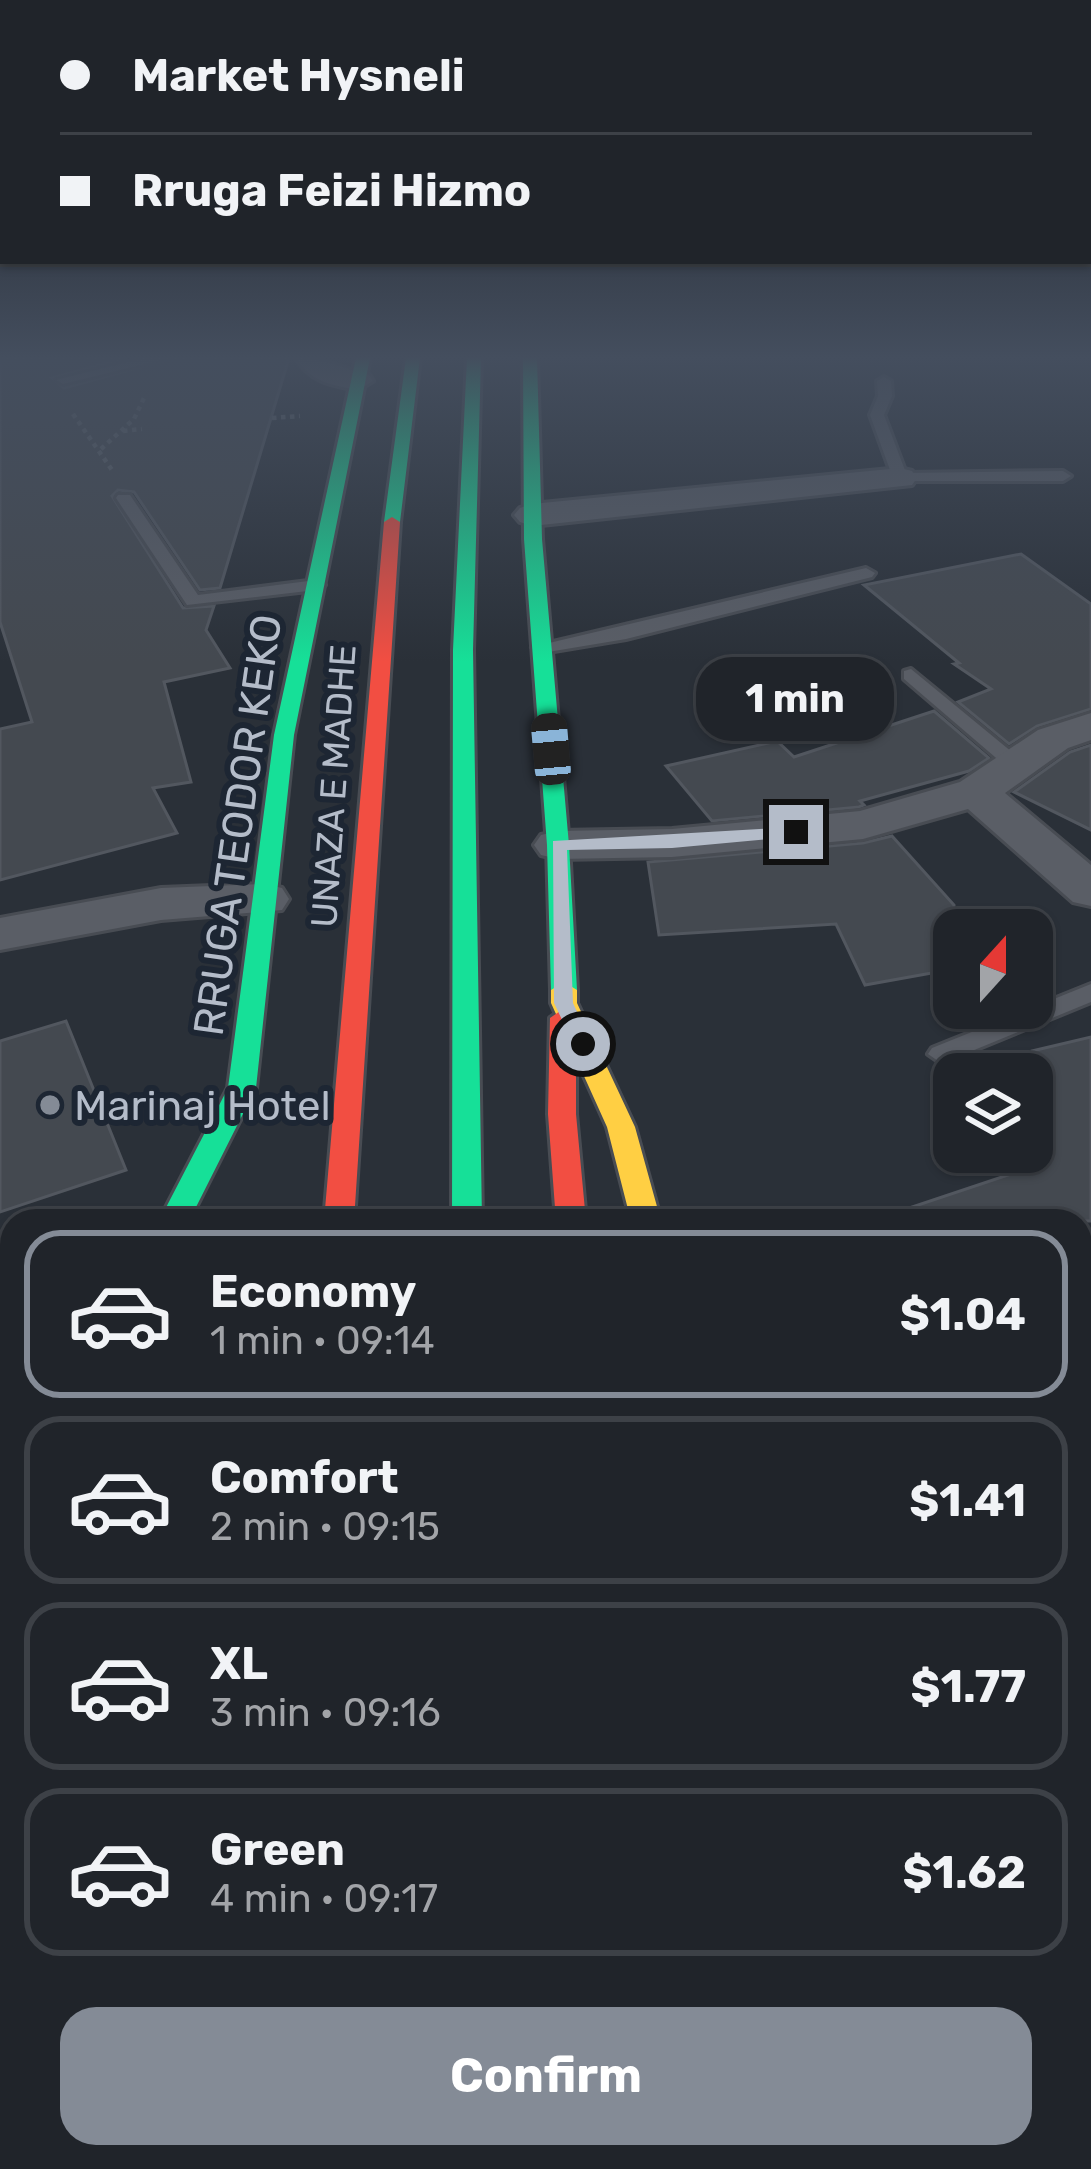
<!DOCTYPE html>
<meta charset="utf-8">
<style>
:root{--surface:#20242a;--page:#282c32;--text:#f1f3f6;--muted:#a2a4a8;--line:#3d4147;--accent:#848b96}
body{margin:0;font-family:Rubik,sans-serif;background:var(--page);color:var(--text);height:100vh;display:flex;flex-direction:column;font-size:45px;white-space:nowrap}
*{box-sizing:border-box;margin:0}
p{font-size:39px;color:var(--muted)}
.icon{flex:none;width:66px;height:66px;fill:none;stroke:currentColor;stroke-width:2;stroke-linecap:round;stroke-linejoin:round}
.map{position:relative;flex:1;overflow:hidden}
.sheet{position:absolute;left:0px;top:1209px;width:1092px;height:960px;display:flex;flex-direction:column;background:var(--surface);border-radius:36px 36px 0 0;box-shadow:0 3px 9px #0004,0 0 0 3px var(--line)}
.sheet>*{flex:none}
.guide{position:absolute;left:0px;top:0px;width:1092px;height:264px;box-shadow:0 3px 9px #0004,0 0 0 3px var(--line);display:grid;align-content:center;height:264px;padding:0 60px;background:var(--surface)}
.needle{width:78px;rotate:21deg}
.controls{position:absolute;left:933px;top:909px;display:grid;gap:24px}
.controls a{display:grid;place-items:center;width:120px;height:120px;border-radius:24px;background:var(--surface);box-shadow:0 3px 9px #0004,0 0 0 3px var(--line);font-size:60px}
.end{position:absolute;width:54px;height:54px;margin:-27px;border:15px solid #b4bcc9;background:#111;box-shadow:0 0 0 6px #111}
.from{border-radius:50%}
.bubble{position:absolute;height:84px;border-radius:36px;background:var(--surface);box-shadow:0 3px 9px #0004,0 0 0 3px var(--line);font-size:39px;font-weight:700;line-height:84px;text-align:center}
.car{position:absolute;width:36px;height:72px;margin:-36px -18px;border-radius:15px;box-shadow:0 0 9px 3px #0007;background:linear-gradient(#222 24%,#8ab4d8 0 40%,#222 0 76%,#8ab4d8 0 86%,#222 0)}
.guide b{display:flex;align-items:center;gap:42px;height:114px;font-size:45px}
.guide b+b{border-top:3px solid var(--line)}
.guide i{width:30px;height:30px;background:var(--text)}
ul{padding:21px 0 0;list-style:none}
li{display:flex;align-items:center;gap:36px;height:168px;margin:0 24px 18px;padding:0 36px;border:6px solid var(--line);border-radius:36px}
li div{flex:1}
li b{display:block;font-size:45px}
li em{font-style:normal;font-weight:700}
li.on{border-color:var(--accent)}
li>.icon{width:108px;height:108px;stroke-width:1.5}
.button{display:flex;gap:24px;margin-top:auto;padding:24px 60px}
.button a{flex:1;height:138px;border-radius:36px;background:var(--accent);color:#fff;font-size:48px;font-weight:700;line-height:138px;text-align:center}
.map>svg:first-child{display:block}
.building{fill:#444950;stroke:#52575f;stroke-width:3}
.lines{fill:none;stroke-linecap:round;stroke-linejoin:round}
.lane-casing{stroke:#484c53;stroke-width:6}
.street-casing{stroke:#484c53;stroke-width:6}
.fast-casing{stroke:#484c53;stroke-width:6}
.slow-casing{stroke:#484c53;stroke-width:6}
.jam-casing{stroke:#484c53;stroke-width:6}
.path-far1{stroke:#5d636a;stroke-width:4.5;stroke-dasharray:4.5 4.5;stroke-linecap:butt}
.path{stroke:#5d636a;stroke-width:12;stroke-dasharray:14 14;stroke-linecap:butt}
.lane{fill:#5a5e66;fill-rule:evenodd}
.street{fill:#5a5e66;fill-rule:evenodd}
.fast{fill:#16e098;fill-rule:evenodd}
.slow{fill:#ffcf43;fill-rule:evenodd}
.jam{fill:#f24e42;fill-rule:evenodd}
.route{fill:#b4bcc9}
.poi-dot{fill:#848b96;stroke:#1d2633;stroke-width:4.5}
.labels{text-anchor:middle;stroke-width:12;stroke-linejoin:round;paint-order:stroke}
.far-street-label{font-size:36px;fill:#b4bcc9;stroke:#1d2633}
.street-label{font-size:42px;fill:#b4bcc9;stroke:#1d2633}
.poi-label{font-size:42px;fill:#b4bcc9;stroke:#1d2633;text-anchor:start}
</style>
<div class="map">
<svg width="1091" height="2169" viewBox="0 0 1091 2169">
<rect width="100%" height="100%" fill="#2a3038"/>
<!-- building -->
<path class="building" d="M0 358H126L52 378 64 388 173 358H289L220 588 200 590 134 492 118 490 112 496 183 608 214 606 206 630 230 668 164 682 191 782 153 788 177 833 0 880V729L32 722 0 622Z
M1021 554 1091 604V709L1037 726 1009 744 958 702 991 689 954 664 959 663 864 585Z
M934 711 989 758 969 771 860 801 864 805 859 807 712 821 666 766 777 741 794 757Z
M1091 745V830L1014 792 1070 752Z
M892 836 954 905V969L865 985 836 924 659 935 648 862 863 843Z
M66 1021 126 1170 0 1212V1041Z
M1091 1037V1221H898L897 1212 1032 1167V1051Z"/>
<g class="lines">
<!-- lane casing -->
<g class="lane-casing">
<path id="lane" d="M144 358H169L63 384 56 380Z
M884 377 891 381 892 396 884 415 906 473 1063 471 1071 476 1063 481H894L870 415 878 396 877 381Z
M118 495H130L198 595 316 580 325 585 316 590 187 605 116 498Z
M866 568 875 573 872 577 626 639 542 653 532 647Z
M911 669 1023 761V769H1009L904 679V671Z
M1091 984V1002L950 1060 941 1063 928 1054 932 1048Z"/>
</g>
<!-- street casing -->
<g class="street-casing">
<path id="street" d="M296 358C323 358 342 368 369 375L373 381 358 390C332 385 310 382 296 358Z
M900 468 912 471 917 478 912 485 532 526 520 522 514 515 520 508 532 504Z
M1091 713V740L1068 748 1005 793 1091 865V906L1073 902 968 809 863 839 672 857 558 859 541 855 534 845 541 835 558 831 672 829 860 811 960 782 1038 730Z
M264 884 282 888 289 899 282 910 161 920 0 950V918L161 888Z
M1091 1762V1846L1080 1849V1765Z"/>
</g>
<!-- fast casing -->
<g class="fast-casing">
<path id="fast" d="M356 358H370L294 735 256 1088 189 1221H159L228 1088 274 735Z
M406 358H420L400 522 392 527 384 522Z
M467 358H481L473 650 482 1221H452L453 650Z
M523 358H537L542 539 569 845 577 990 564 998 551 990 547 845 524 539Z"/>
</g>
<!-- slow casing -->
<g class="slow-casing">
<path id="slow" d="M564 982 577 990V1003L635 1127 661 1221H631L607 1127 551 1003V990Z
M478 2157H524V2169H478Z
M621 2157H667L664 2169H618Z
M680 2157H726L728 2169H682Z
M847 2157H893L896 2169H850Z"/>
</g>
<!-- jam casing -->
<g class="jam-casing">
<path id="jam" d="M392 517 400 522 354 1221H324L384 522Z
M563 1009 576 1018V1114L586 1221H556L548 1114 550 1018Z
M12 1832V1929L0 1934V1837Z
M114 2157H160L163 2169H117Z
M291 2157H337L336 2169H290Z"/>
</g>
<!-- path-far1 -->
<path class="path-far1" d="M73 414 112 470
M272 418 300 416
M123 431 142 429
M101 449 134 419 144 398"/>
<!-- path -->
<path class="path" d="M0 1704 12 1653"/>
<!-- lane -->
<use href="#lane" class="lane"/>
<!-- street -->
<use href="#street" class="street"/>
<!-- fast -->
<use href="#fast" class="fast"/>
<!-- slow -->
<use href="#slow" class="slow"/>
<!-- jam -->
<use href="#jam" class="jam"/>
</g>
<!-- sky -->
<linearGradient id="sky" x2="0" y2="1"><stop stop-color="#171a1f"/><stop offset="0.54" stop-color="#444e5e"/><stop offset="1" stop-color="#444e5e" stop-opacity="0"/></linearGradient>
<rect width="1091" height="662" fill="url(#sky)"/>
<!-- route -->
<path class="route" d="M796 827 804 832 802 836 672 848 567 850 573 1003 592 1044 590 1049H576L554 1003 553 841Z"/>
<!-- markers -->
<circle class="poi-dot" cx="50" cy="1105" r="12"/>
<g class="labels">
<!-- far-street labels -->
<g class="far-street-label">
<text transform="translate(333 786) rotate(-86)" y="13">UNAZA E MADHE</text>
</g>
<!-- street labels -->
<g class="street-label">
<text transform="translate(237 825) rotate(-82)" y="15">RRUGA TEODOR KEKO</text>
</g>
<!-- poi labels -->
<g class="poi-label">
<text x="74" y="1120">Marinaj Hotel</text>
</g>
</g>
</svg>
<div class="controls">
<a><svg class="needle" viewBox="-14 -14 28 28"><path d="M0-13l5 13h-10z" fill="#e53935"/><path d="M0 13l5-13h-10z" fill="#a2a4a8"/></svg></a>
<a><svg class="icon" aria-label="layers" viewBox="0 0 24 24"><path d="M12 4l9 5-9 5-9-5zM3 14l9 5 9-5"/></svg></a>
</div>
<i class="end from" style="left:583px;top:1044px"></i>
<i class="end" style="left:796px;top:832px"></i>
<div class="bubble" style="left:696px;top:657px;width:198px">1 min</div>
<i class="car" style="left:551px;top:749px;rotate:355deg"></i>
<div class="guide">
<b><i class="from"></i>Market Hysneli</b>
<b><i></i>Rruga Feizi Hizmo</b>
</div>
<section class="sheet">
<ul>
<li class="on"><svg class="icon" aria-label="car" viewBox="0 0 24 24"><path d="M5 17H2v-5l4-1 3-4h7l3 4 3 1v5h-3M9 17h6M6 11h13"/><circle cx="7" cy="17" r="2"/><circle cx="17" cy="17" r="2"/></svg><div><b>Economy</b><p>1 min · 09:14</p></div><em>$1.04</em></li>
<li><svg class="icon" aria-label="car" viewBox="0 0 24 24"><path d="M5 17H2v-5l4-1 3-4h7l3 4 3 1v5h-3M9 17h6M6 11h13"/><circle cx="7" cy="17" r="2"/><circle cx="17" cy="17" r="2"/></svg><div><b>Comfort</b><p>2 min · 09:15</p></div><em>$1.41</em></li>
<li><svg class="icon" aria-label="car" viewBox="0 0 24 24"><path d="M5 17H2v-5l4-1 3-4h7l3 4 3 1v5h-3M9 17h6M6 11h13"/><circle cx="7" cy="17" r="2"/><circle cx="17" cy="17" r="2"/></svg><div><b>XL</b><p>3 min · 09:16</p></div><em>$1.77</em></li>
<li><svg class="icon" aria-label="car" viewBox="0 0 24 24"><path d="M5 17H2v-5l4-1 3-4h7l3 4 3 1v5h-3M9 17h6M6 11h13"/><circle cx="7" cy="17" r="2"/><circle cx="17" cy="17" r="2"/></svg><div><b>Green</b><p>4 min · 09:17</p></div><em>$1.62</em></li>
</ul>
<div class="button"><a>Confirm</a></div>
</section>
</div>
